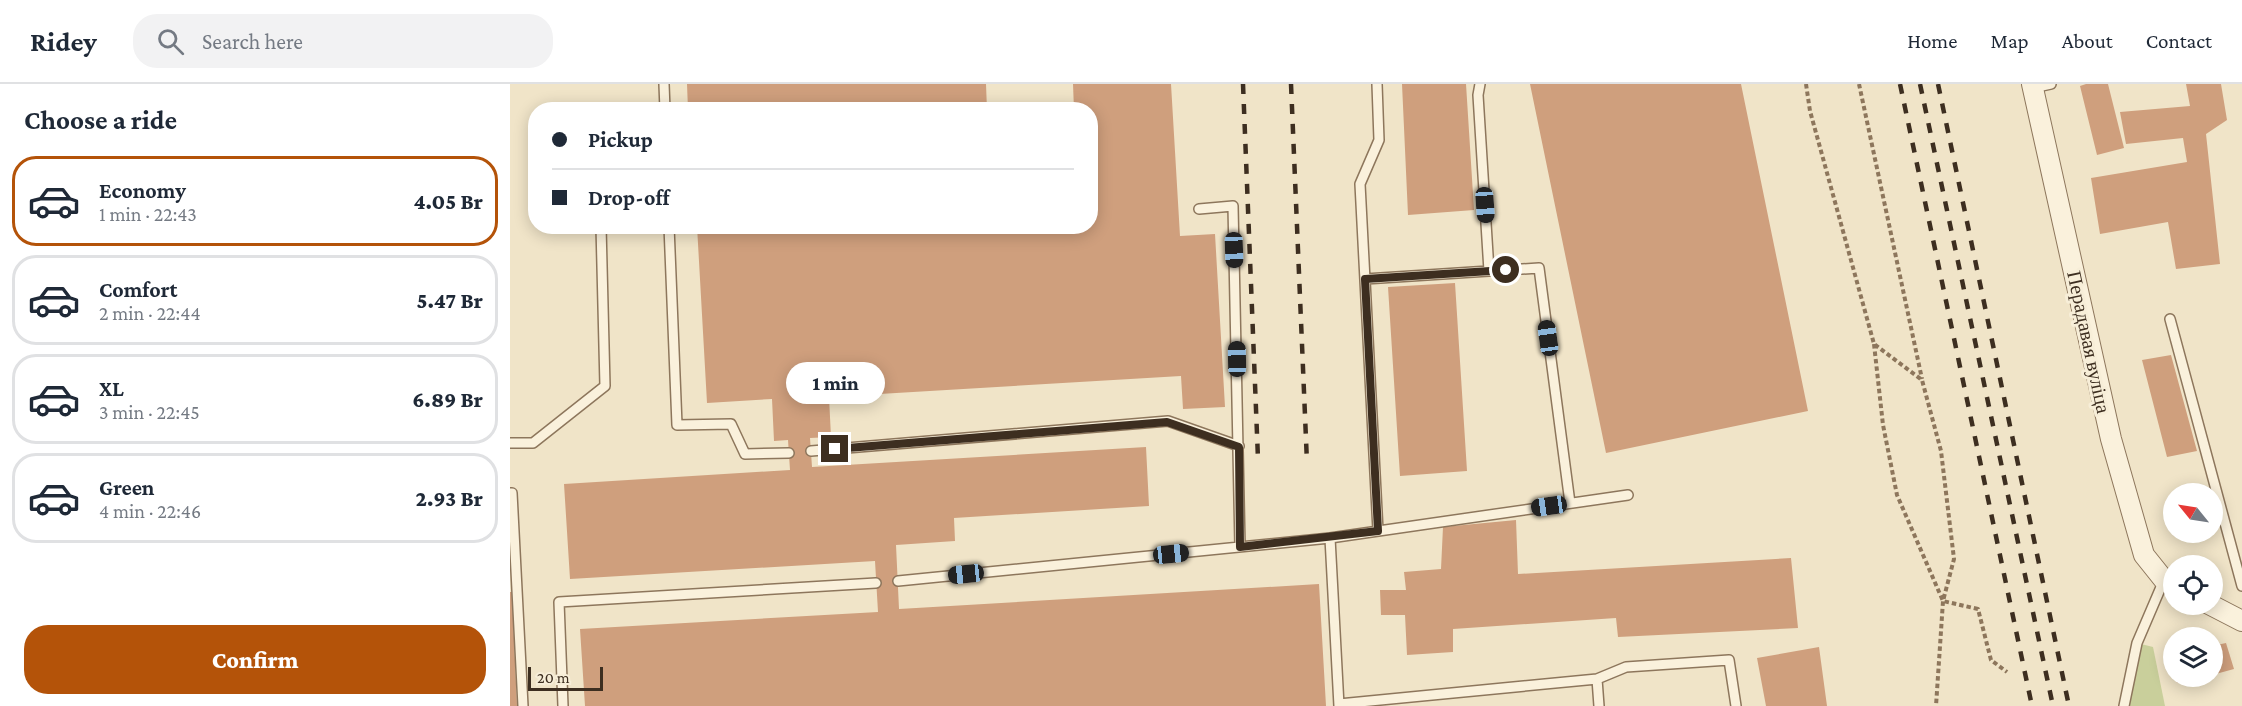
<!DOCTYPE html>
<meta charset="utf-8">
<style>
:root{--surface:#fff;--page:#f2f2f3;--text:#1f2937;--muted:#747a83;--line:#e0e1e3;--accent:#b45309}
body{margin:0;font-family:"Crimson Pro",serif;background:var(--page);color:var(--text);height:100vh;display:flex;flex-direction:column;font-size:22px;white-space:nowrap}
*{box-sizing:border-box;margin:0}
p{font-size:20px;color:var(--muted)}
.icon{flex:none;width:33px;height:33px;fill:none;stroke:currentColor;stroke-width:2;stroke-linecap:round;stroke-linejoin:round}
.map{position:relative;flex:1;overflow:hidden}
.panel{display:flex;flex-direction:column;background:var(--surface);width:510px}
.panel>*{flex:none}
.guide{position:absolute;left:18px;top:18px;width:570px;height:132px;border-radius:24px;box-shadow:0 3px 15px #0003;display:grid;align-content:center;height:132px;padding:0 24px;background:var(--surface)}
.needle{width:39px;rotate:300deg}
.tools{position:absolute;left:1653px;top:399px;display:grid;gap:12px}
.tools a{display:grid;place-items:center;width:60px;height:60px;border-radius:50%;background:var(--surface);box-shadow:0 3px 15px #0003;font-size:30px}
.scale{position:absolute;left:18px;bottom:15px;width:75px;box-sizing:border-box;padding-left:6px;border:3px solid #3d2e20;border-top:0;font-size:16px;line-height:21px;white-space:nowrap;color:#3d2e20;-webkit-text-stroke:4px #f7eed8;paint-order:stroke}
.end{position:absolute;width:27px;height:27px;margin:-14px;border:8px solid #3d2e20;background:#fff;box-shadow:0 0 0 3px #fff}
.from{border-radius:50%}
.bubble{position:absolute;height:42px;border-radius:21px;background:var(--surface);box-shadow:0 3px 15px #0003;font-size:20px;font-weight:800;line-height:42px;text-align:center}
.car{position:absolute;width:18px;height:36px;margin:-18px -9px;border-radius:8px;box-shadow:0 0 4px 2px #0007;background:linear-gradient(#222 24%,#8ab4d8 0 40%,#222 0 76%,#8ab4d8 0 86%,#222 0)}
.guide b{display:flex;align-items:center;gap:21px;height:57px;font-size:22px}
.guide b+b{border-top:2px solid var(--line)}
.guide i{width:15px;height:15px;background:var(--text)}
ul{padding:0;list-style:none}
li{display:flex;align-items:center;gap:18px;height:90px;margin:0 12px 9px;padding:0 12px;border:3px solid var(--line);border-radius:24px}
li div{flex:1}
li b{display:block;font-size:22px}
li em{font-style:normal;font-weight:800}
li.current{border-color:var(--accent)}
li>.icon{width:54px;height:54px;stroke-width:1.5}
h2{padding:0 24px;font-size:27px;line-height:72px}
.button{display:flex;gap:12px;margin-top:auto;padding:12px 24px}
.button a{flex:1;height:69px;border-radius:24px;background:var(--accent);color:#fff;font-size:24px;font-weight:800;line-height:69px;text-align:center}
header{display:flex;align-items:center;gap:36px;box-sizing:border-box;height:84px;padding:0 30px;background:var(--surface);border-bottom:2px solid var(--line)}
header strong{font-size:28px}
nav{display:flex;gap:33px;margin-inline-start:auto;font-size:21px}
.search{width:420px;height:54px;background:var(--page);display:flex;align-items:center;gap:15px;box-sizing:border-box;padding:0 21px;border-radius:24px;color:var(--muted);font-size:22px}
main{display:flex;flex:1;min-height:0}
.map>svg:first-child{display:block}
.green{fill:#c9cf9b}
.building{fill:#cf9f7d}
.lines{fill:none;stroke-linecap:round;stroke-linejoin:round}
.service-casing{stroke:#8d765c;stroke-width:12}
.minor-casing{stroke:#8d765c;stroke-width:22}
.path{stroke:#8d765c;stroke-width:4;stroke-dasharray:4.5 3;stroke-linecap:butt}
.service{stroke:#faf1dc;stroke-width:9}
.minor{stroke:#faf1dc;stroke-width:20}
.rail{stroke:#3d2e20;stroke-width:4.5;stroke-dasharray:10 10;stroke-linecap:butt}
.route{stroke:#3d2e20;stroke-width:8}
.labels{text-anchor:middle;stroke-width:6;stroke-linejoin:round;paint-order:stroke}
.street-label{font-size:20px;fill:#3d2e20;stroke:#f7eed8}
</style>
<header>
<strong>Ridey</strong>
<div class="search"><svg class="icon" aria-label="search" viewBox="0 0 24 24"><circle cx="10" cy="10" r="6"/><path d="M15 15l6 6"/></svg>Search here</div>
<nav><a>Home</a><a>Map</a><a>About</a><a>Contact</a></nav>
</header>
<main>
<section class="panel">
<h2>Choose a ride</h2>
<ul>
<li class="current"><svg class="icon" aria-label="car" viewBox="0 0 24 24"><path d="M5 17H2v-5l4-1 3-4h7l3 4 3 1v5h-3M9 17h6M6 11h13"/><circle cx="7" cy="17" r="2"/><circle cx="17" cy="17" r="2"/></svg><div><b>Economy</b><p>1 min · 22:43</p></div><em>4.05 Br</em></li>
<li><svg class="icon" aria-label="car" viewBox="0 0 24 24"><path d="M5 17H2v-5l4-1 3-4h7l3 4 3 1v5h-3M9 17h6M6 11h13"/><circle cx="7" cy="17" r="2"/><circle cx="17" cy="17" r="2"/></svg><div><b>Comfort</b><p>2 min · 22:44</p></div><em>5.47 Br</em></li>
<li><svg class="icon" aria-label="car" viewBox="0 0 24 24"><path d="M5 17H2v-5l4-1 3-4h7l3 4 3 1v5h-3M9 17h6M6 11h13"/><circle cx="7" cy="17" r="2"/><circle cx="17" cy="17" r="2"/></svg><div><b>XL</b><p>3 min · 22:45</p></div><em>6.89 Br</em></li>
<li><svg class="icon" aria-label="car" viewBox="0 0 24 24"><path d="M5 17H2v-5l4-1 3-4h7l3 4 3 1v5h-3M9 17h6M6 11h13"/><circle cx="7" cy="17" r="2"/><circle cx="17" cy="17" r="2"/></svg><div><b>Green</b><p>4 min · 22:46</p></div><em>2.93 Br</em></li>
</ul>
<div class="button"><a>Confirm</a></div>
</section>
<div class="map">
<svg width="1732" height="622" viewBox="0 0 1732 622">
<rect width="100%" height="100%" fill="#f0e4c8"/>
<!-- green -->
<path class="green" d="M1627 559 1643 563 1655 622H1614Z"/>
<!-- building -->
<path class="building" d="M177 0H476L477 26H178Z
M563 0H661L670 152 705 150 715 323 673 325 671 292 319 313 321 353 300 354 302 383 636 363 639 422 444 434 445 457 386 461 389 525 809 500 816 622H75L70 545 368 528 365 477 60 495 54 400 280 386 278 356 264 357 262 315 197 319 187 142H580V26H564Z
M892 0H956L964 126 898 131Z
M1020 0H1231L1298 327 1096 369Z
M1576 0H1598L1614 64 1587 71 1570 2Z
M1676 0H1711L1717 36 1696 50 1710 180 1666 185 1658 138 1590 150 1581 94 1677 78 1673 54 1616 60 1610 28 1680 22Z
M945 199 957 387 890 392 878 203Z
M1661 271 1687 367 1657 373 1632 276Z
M1006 436 1008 490 1281 474 1288 544 1108 553 1106 534 943 545V568L897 571 895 531H871L870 506H896L894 488 931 485 933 443Z
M0 508H2L7 622H0Z
M1716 559 1724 585 1702 591V562Z
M1309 563 1317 622H1256L1247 574Z
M1665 592H1692V593L1667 599Z"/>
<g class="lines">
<!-- service casing -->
<g class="service-casing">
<path id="service" d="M154 0 155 26
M867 0 869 56 850 100 868 447
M1523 4 1541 0
M689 125 723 122 730 463
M159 142 167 341 221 340 235 370 279 369
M979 187 1029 184 1060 419
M855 195 979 187 968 11 970 0
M1660 235 1732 502
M0 359H23L95 302 91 142
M301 367 658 337 729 362
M0 409H2L13 622
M388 497 820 454
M1087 595 1089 622
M829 620 1087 595 1116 583 1219 576 1226 622
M53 622 49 518 366 499
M829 622 820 454 1118 411
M1614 622 1627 559 1654 496"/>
</g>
<!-- minor casing -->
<g class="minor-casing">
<path id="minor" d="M1522 0 1601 355 1634 471 1654 496 1664 502
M1699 520 1732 537"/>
</g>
<!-- path -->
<path class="path" d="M1296 0 1300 27 1364 260 1412 296 1431 367 1444 475 1433 517 1426 622
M1349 0 1412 295
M1364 260 1373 341 1387 411 1433 517 1468 525 1481 576 1497 588"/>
<!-- service -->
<use href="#service" class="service"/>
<!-- minor -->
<use href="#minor" class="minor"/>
<!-- rail -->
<path class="rail" d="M733 0 748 375
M781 0 797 379
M1390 0 1522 622
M1410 0 1543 622
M1428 0 1559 622"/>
</g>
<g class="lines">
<!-- route -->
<path class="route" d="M325 365 657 338 729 363 730 463 868 447 855 195 996 186"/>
</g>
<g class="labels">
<!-- street labels -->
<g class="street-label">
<text transform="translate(1579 258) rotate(78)" y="7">Перадавая вуліца</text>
</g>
</g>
</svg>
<div class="tools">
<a><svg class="needle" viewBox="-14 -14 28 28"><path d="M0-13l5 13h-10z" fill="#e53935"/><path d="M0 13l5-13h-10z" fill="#747a83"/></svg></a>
<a><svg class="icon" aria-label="locate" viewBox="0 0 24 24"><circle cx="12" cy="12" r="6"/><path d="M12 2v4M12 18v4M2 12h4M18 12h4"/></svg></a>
<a><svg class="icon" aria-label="layers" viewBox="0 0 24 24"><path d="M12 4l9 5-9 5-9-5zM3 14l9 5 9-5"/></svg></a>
</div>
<div class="scale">20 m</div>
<i class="end from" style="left:996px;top:186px"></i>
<i class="end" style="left:325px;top:365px"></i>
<div class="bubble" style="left:276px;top:278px;width:99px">1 min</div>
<i class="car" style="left:975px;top:121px;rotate:176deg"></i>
<i class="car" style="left:724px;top:166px;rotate:178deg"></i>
<i class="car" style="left:1038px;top:254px;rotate:352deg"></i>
<i class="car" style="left:727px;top:275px;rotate:359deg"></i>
<i class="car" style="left:1039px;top:422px;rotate:262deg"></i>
<i class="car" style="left:661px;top:470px;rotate:84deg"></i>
<i class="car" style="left:456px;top:490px;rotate:264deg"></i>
<div class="guide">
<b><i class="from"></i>Pickup</b>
<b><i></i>Drop-off</b>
</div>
</div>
</main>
